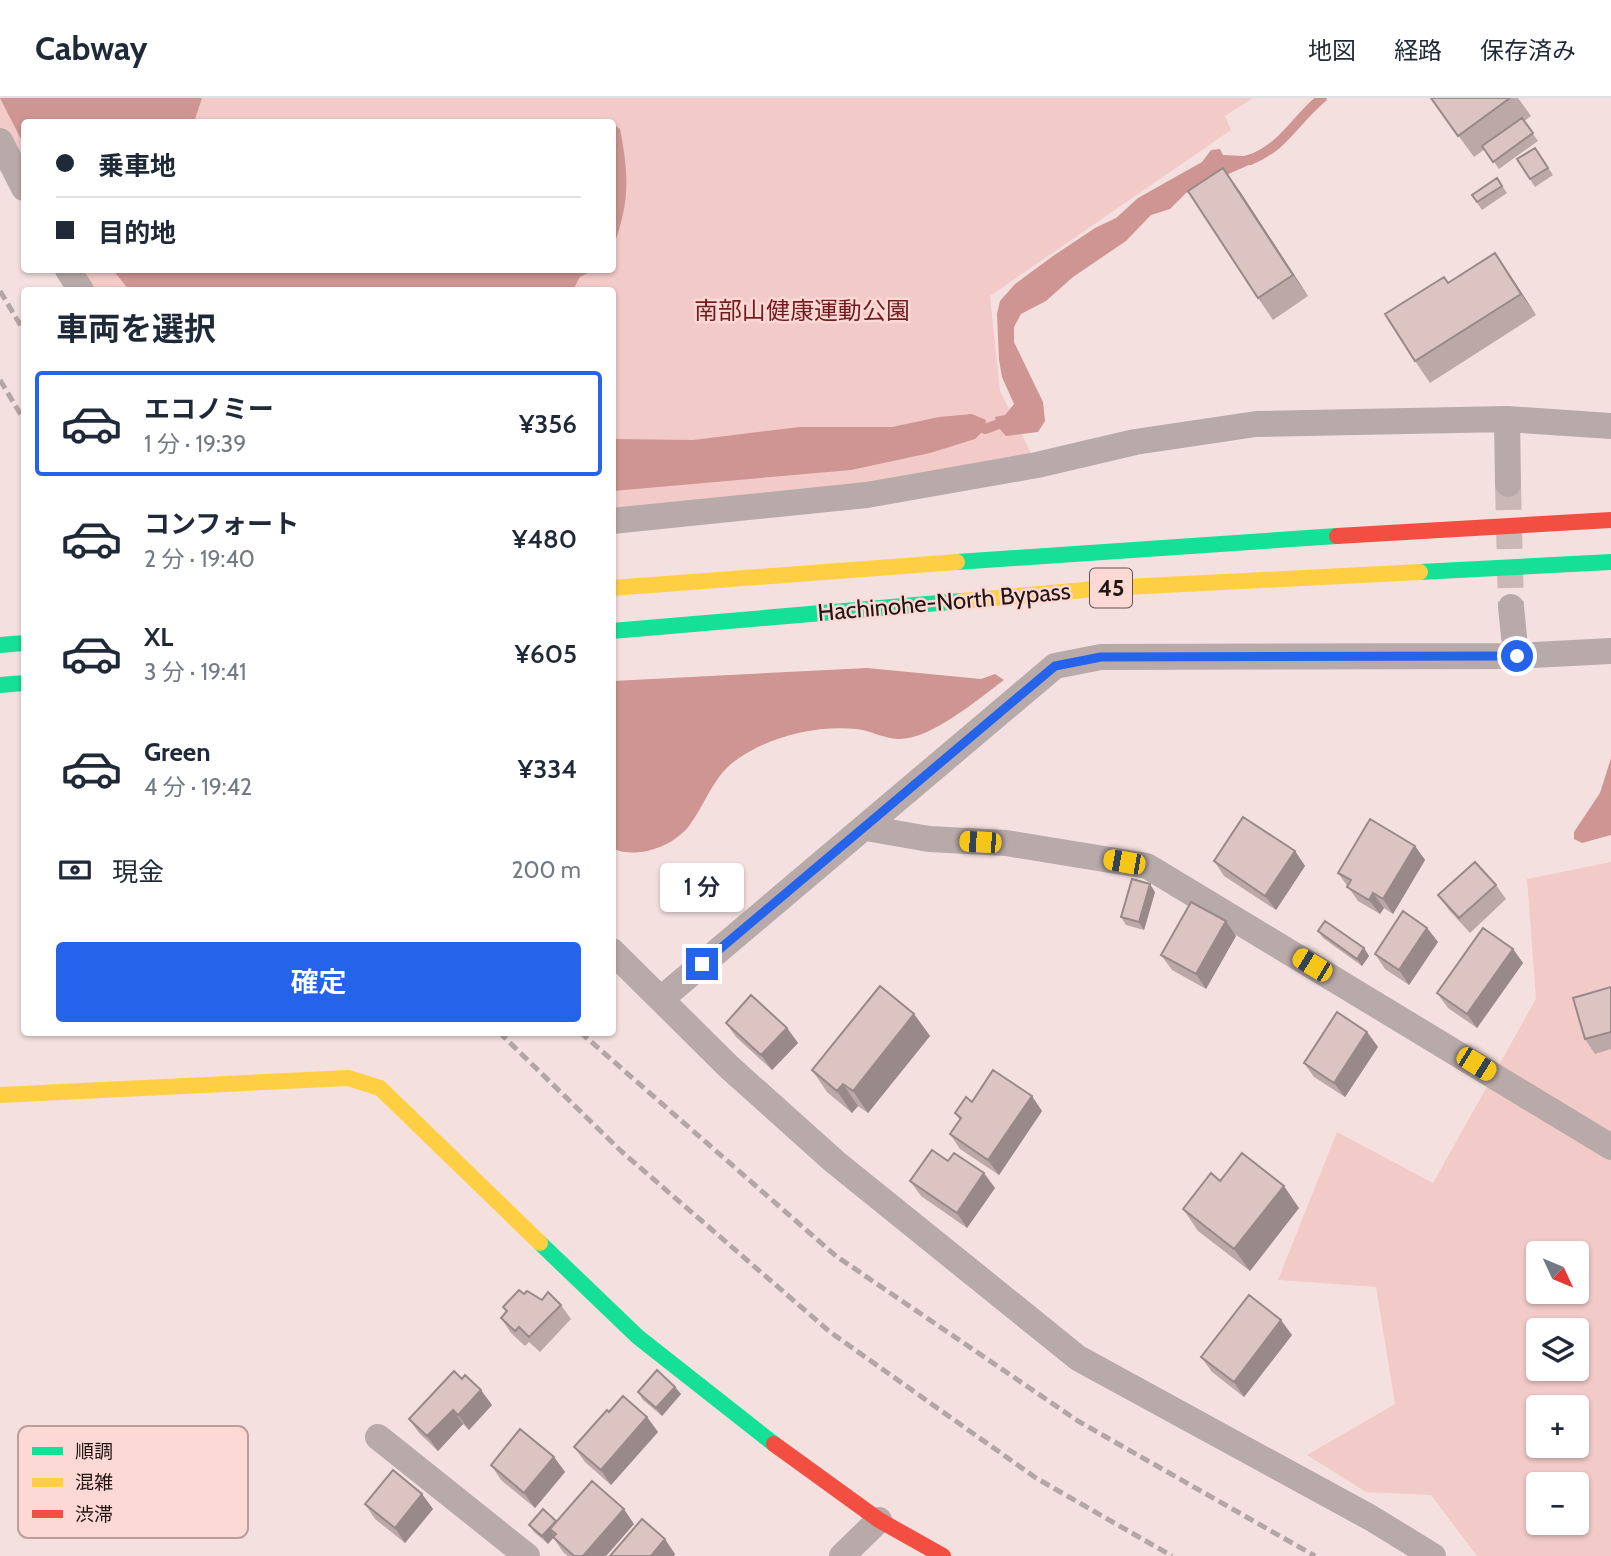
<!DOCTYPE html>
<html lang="ja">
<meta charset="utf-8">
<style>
:root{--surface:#fff;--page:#f2f2f3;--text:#1f2937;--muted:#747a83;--line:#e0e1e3;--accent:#2563eb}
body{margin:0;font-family:Cabin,"Noto Sans JP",sans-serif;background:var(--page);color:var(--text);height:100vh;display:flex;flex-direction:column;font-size:26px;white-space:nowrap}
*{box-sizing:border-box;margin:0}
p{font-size:23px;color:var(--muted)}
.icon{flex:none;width:38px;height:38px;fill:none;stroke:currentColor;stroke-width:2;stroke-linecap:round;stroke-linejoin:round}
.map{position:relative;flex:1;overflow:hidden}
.details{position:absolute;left:21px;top:189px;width:595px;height:749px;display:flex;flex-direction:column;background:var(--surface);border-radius:7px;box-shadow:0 2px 5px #0004}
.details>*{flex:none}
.hud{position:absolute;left:21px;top:21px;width:595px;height:154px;border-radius:7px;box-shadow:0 2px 5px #0004;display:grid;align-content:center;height:154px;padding:0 35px;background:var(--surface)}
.needle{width:46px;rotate:134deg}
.controls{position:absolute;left:1526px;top:1143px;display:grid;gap:14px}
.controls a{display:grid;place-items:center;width:63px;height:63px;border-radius:7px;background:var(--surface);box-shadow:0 2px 5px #0004;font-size:35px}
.end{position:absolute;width:32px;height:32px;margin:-16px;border:9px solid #2563eb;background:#fff;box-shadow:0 0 0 4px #fff}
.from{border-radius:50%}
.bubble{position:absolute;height:49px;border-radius:7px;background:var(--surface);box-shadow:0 2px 5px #0004;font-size:23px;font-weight:600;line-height:49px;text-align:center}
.car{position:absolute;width:21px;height:42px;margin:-21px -10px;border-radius:9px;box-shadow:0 0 5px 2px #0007;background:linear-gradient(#f5c518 24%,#345 0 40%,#f5c518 0 76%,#345 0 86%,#f5c518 0)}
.hud b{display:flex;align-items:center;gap:24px;height:66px;font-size:26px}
.hud b+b{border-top:2px solid var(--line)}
.hud i{width:18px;height:18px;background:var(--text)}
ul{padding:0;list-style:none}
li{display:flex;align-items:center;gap:21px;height:105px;margin:0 14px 10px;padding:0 21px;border:4px solid transparent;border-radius:7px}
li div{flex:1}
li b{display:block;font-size:26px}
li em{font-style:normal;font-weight:600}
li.selected{border-color:var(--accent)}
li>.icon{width:63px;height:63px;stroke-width:1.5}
h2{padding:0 35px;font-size:32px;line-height:84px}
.pay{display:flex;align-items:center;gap:18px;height:77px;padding:0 35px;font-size:26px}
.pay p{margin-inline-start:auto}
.cta{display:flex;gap:14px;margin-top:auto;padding:14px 35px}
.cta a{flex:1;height:80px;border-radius:7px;background:var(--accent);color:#fff;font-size:28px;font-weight:600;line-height:80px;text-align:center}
header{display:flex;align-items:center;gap:42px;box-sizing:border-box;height:98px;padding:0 35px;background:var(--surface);border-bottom:2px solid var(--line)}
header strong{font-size:33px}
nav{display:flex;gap:38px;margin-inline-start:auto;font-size:24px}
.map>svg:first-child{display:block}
.green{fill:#f2cac7;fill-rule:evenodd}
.water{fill:#ce9592}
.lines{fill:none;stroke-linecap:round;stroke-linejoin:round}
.stream{stroke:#ce9592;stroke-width:10}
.street-tunnel{stroke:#cab8b7;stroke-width:26;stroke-dasharray:26 13;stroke-linecap:butt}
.street{stroke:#b8aaa9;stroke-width:26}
.fast{stroke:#16e098;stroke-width:16}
.slow{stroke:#ffcf43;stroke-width:16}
.jam{stroke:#f24e42;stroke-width:16}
.rail{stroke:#b3a6a4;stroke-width:5;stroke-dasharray:10 5;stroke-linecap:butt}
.wall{fill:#bca9a7}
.shaded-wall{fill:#998988}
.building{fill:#dbc4c2;stroke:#998988;stroke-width:2}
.route{stroke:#2563eb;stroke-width:9}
.labels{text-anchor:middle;stroke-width:5;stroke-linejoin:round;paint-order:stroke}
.shield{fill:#fdd9d6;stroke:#64504f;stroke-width:2}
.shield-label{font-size:23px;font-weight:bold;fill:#221615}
.park-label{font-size:24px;fill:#731b1f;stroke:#fdd9d6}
.street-label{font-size:24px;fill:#221615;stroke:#fdd9d6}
.key{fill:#fdd9d6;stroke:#bb9e9c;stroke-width:2}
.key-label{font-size:19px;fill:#221615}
</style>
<header>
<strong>Cabway</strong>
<nav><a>地図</a><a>経路</a><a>保存済み</a></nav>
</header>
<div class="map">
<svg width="1611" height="1458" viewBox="0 0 1611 1458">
<rect width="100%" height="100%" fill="#f4e1df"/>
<!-- green -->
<path class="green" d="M0 0H1253L1225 18 1231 32 990 198 1000 293 1037 367 613 423 612 192H81L68 172H612V24H24V90L0 43Z
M1611 764V1458H1477L1431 1397 1366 1394 1307 1357 1395 1306 1376 1189 1278 1182 1337 1034 1433 1085 1536 901 1527 781ZM1538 1155H1577V1194H1538ZM1538 1232H1577V1270H1538ZM1538 1309H1577V1348H1538ZM1538 1386H1577V1424H1538Z"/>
<!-- water -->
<path class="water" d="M0 0H202L194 24H24V47Z
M613 26 620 31C629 77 630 105 613 149Z
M1220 51 1223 57 1244 58 1258 54 1260 62 1186 95 1170 111 1151 117 1126 143 1073 179 1046 203 1021 216 1014 229V244L1043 304 1045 323 1038 334 1006 338 997 328 995 319 1005 317 1014 306 1002 279 999 262 997 216 1000 203 1015 186 1053 158 1095 130 1116 120 1138 100 1202 64 1211 52Z
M113 172H594L580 179 573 192H129Z
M972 316 986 322 985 331 975 341 930 355 851 372 613 393V341L693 342 800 329H892L939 319Z
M867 570 981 581 995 576 1004 582C978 601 931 642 898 641 884 641 870 632 856 631 818 627 771 638 739 660 713 677 707 704 689 728 672 749 638 761 613 751V583Z
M1611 660V737L1582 745 1574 741V734L1600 695Z"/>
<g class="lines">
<!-- stream -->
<path class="stream" d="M1250 62C1285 48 1294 23 1322 0
M985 331 1007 323"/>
<!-- street-tunnel -->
<path class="street-tunnel" d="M1508 386 1511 509"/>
<!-- street -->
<path class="street" d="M0 43 24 90
M68 172 81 192
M1507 321 1508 386
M612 423 867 397 1037 367 1135 344 1256 326 1507 321 1611 328
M1511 509 1516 558
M866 730 929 741 1006 745 1147 768 1611 1049
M612 853 729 969 835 1064 1078 1260 1371 1420 1433 1458
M661 901 1055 568 1101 559 1516 558 1611 553
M378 1339 527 1458
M842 1458 879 1422"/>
<!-- fast -->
<path class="fast" d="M957 464 1337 438
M1420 474 1611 464
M612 533 962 503
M0 547 24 545
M0 587 24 585
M540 1145 638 1239 774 1346"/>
<!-- slow -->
<path class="slow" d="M612 490 957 464
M962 503 1106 490 1420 474
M0 997 348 980 380 990 540 1145"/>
<!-- jam -->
<path class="jam" d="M1337 438 1611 422
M774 1346 879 1422 943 1458"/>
<!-- rail -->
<path class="rail" d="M0 193 24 233
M0 282 24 322
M499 934 621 1053 830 1234 1036 1380 1172 1458
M580 934 836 1158 1078 1323 1315 1458"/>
</g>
<!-- wall -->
<path class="wall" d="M1431 0H1518L1531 18 1524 23 1538 43 1499 71 1485 51 1474 59Z
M1535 50 1553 77 1535 89 1517 61Z
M1497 80 1507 95 1482 112 1472 97Z
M1239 92 1308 198 1273 222 1258 200Z
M1510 177 1536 217 1430 285 1415 263 1448 185Z
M1415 748 1425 762 1393 816 1384 810 1380 816 1358 803 1338 775Z
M1295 753 1305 768 1276 812 1224 778 1214 763Z
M1496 787 1506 801 1470 835 1449 812 1438 797Z
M1155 794 1144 832 1126 827 1121 819Z
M1427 830 1438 844 1409 887 1385 871 1375 856Z
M1318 833 1364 850 1369 858 1362 868 1323 840Z
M1236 838 1206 891 1172 872 1161 857Z
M1513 851 1523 865 1477 930 1448 910 1437 895Z
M1611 889V951L1595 956 1585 941Z
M914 916 930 938 868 1015 858 1008 852 1015 827 994 812 972Z
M726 925 787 930 798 945 772 972 736 939Z
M1367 934 1378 949 1345 999 1314 979 1304 965Z
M972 1004 1042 1013 999 1077 960 1051 950 1036 960 1022 955 1015Z
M948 1063 995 1090 967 1130 921 1098 910 1083Z
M1299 1110 1250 1173 1198 1133 1183 1111Z
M524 1196 561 1207 571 1221 540 1254 529 1244 525 1248 511 1235 501 1220 506 1214 503 1209Z
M1292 1237 1244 1299 1212 1274 1201 1259Z
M675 1289 681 1296 662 1318 643 1302 638 1294Z
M492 1307 469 1332 463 1326 438 1353 419 1335 409 1321Z
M609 1314 647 1319 658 1334 611 1387 585 1364 574 1349Z
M554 1359 565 1374 535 1410 501 1382 491 1367Z
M422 1396 433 1411 405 1445 375 1421 365 1406Z
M557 1423 634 1426 606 1458H568L563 1454 553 1439 548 1446 534 1434 529 1427Z"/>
<!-- shaded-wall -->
<path class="shaded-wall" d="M1223 70 1239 92 1308 198 1293 177Z
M1495 155 1510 177 1536 217 1521 196Z
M1415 748 1425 762 1393 816 1383 801Z
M1295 753 1305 768 1276 812 1265 798Z
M1150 786 1155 794 1144 832 1139 824Z
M1373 795 1384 810 1380 816 1369 802Z
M1226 823 1236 838 1206 891 1196 876Z
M1427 830 1438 844 1409 887 1399 872Z
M1364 850 1369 858 1362 868 1357 861Z
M1513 851 1523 865 1477 930 1467 916Z
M914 916 930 938 868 1015 853 993Z
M787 930 798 945 772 972 761 957Z
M1367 934 1378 949 1345 999 1334 985Z
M843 986 858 1008 852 1015 837 993Z
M1032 998 1042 1013 999 1077 988 1062Z
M984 1075 995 1090 967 1130 957 1115Z
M1284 1088 1299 1110 1250 1173 1234 1151Z
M1281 1222 1292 1237 1244 1299 1234 1284Z
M675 1289 681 1296 662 1318 656 1310Z
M481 1292 492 1307 469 1332 458 1317Z
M453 1312 463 1326 438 1353 427 1338Z
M647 1319 658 1334 611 1387 601 1372Z
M554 1359 565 1374 535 1410 524 1395Z
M422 1396 433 1411 405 1445 395 1430Z
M624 1411 634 1426 606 1458H583Z
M556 1423 550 1431 555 1438 548 1446 542 1438Z
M665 1441 675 1456 674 1458H651Z"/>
<!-- building -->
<path class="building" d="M1431 0H1510L1458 38Z
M1522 20 1533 35 1493 64 1482 48Z
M1535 50 1548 70 1530 81 1517 61Z
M1223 70 1293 177 1258 200 1188 93Z
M1497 80 1502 88 1477 104 1472 97Z
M1495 155 1521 196 1415 263 1385 216 1444 179 1448 185Z
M1243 719 1295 753 1265 798 1214 763Z
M1370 721 1415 748 1383 801 1373 795 1369 802 1347 789 1351 782 1338 775Z
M1475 764 1496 787 1459 820 1438 797Z
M1132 781 1150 786 1139 824 1121 819Z
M1191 804 1226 823 1196 876 1161 857Z
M1403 813 1427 830 1399 872 1375 856Z
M1325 823 1364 850 1357 861 1318 833Z
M1483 830 1513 851 1467 916 1437 895Z
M880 888 914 916 853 993 843 986 837 993 812 972Z
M1611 889V934L1585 941 1573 900Z
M751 897 787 930 761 957 726 925Z
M1337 914 1367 934 1334 985 1304 965Z
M993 972 1032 998 988 1062 950 1036 961 1020 955 1015 966 999 972 1004Z
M932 1052 948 1063 954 1055 984 1075 957 1115 910 1083Z
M1242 1055 1284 1088 1234 1151 1183 1111 1211 1075 1220 1083Z
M519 1192 524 1196 527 1193 542 1202 548 1194 561 1207 529 1239 519 1229 515 1233 501 1220 507 1213 503 1209Z
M1249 1197 1281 1222 1234 1284 1201 1259Z
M657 1272 675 1289 656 1310 638 1294Z
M454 1273 462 1281 465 1277 481 1292 458 1317 453 1312 427 1338 409 1321Z
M623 1298 647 1319 601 1372 574 1349 607 1312 609 1314Z
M520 1331 554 1359 524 1395 491 1367Z
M393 1372 422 1396 395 1430 365 1406Z
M592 1383 624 1411 583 1458H574L553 1439 556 1436 550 1431Z
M543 1411 556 1423 542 1438 529 1427Z
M642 1421 665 1441 651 1458H610Z"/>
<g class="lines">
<!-- route -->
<path class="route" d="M702 866 1055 568 1101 559 1517 558"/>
</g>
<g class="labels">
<!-- shield labels -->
<rect class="shield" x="1090" y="470.5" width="42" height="39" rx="5"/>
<g class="shield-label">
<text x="1111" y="498">45</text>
</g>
<!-- park labels -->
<g class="park-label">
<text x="802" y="221">南部山健康運動公園</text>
</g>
<!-- street labels -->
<g class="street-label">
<text transform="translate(944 504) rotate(-5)" y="8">Hachinohe-North Bypass</text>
</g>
</g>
<!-- legend -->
<rect x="18" y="1328" width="230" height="112" rx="10" class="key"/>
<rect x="32" y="1349" width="31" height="8" fill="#16e098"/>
<rect x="32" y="1380" width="31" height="9" fill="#ffcf43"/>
<rect x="32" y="1412" width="31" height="8" fill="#f24e42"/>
<g class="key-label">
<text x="75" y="1360">順調</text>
<text x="75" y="1391">混雑</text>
<text x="75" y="1423">渋滞</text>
</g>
</svg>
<div class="controls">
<a><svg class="needle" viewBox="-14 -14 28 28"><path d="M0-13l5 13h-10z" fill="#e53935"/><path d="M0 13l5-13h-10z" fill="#747a83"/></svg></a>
<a><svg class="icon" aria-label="layers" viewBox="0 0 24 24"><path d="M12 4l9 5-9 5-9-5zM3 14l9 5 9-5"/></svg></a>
<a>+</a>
<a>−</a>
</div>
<i class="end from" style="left:1517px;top:558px"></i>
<i class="end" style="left:702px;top:866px"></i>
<div class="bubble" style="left:660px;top:765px;width:84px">1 分</div>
<i class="car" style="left:980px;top:744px;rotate:273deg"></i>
<i class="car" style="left:1124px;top:764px;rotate:280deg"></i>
<i class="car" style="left:1312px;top:867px;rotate:301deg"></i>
<i class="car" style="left:1476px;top:966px;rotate:122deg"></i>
<div class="hud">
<b><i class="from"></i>乗車地</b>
<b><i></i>目的地</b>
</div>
<section class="details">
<h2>車両を選択</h2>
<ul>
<li class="selected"><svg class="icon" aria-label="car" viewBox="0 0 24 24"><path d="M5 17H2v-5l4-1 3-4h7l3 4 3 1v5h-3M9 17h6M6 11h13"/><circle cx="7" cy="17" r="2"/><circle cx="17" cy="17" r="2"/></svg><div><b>エコノミー</b><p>1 分 · 19:39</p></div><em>¥356</em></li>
<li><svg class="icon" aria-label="car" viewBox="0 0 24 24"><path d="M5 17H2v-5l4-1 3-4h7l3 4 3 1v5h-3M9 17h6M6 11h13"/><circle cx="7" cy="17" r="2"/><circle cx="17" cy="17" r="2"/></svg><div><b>コンフォート</b><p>2 分 · 19:40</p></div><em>¥480</em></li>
<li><svg class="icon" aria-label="car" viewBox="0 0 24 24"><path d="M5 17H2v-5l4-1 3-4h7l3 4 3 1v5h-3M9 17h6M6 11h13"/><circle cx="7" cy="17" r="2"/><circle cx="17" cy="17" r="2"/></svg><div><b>XL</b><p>3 分 · 19:41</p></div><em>¥605</em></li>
<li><svg class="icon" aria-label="car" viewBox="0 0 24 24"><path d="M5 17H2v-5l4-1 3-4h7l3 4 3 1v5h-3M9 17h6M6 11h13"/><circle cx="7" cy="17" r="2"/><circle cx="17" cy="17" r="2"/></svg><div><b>Green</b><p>4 分 · 19:42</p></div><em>¥334</em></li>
</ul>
<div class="pay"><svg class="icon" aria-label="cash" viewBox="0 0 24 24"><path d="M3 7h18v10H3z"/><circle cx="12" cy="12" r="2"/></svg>現金<p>200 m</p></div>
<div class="cta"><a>確定</a></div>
</section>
</div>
